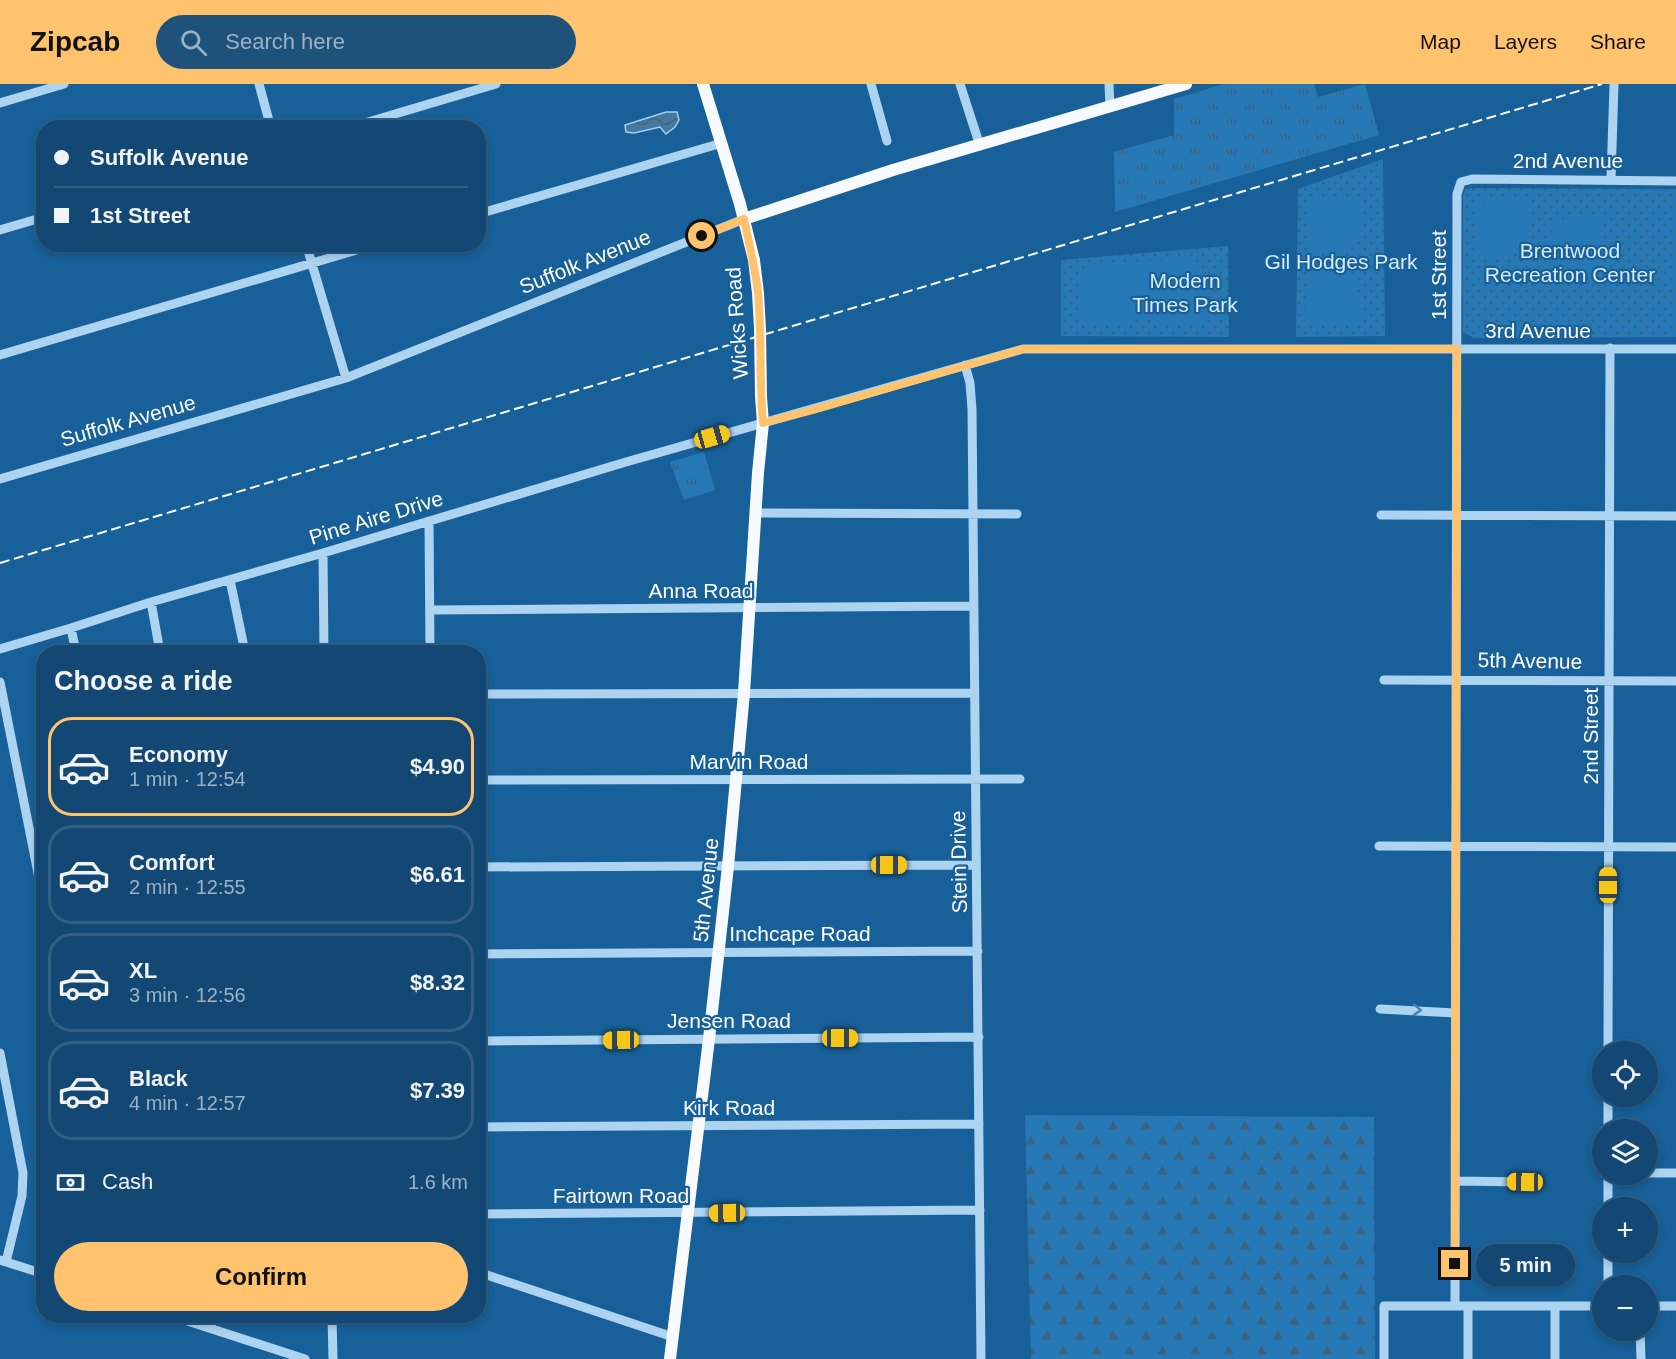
<!DOCTYPE html>
<meta charset="utf-8">
<style>
:root{--surface:#124873;--page:#1f527b;--text:#f1f3f6;--muted:#9cb2c4;--line:#316085;--accent:#ffc36d}
body{margin:0;font-family:Arial,sans-serif;background:var(--page);color:var(--text);height:100vh;display:flex;flex-direction:column;font-size:22px;white-space:nowrap}
*{box-sizing:border-box;margin:0}
p{font-size:20px;color:var(--muted)}
.icon{flex:none;width:33px;height:33px;fill:none;stroke:currentColor;stroke-width:2;stroke-linecap:round;stroke-linejoin:round}
.map{position:relative;flex:1;overflow:hidden}
.sheet{position:absolute;left:36px;top:561px;width:450px;height:678px;display:flex;flex-direction:column;background:var(--surface);border-radius:24px;box-shadow:0 3px 9px #0003,0 0 0 2px var(--line)}
.sheet>*{flex:none}
.top-card{position:absolute;left:36px;top:36px;width:450px;height:132px;border-radius:24px;box-shadow:0 3px 9px #0003,0 0 0 2px var(--line);display:grid;align-content:center;height:132px;padding:0 18px;background:var(--surface)}
.fabs{position:absolute;left:1592px;top:957px;display:grid;gap:12px}
.fabs a{display:grid;place-items:center;width:66px;height:66px;border-radius:50%;background:var(--surface);box-shadow:0 3px 9px #0003,0 0 0 2px var(--line);font-size:30px}
.end{position:absolute;width:27px;height:27px;margin:-14px;border:8px solid #ffc36d;background:#111;box-shadow:0 0 0 3px #111}
.from{border-radius:50%}
.bubble{position:absolute;height:42px;border-radius:21px;background:var(--surface);box-shadow:0 3px 9px #0003,0 0 0 2px var(--line);font-size:20px;font-weight:600;line-height:42px;text-align:center}
.car{position:absolute;width:18px;height:36px;margin:-18px -9px;border-radius:8px;box-shadow:0 0 4px 2px #0007;background:linear-gradient(#f5c518 24%,#345 0 40%,#f5c518 0 76%,#345 0 86%,#f5c518 0)}
.top-card b{display:flex;align-items:center;gap:21px;height:57px;font-size:22px}
.top-card b+b{border-top:2px solid var(--line)}
.top-card i{width:15px;height:15px;background:var(--text)}
ul{padding:0;list-style:none}
li{display:flex;align-items:center;gap:18px;height:99px;margin:0 12px 9px;padding:0 6px;border:3px solid var(--line);border-radius:24px}
li div{flex:1}
li b{display:block;font-size:22px}
li em{font-style:normal;font-weight:600}
li.active{border-color:var(--accent)}
li>.icon{width:54px;height:54px;stroke-width:1.5}
h2{padding:0 18px;font-size:27px;line-height:72px}
.pay{display:flex;align-items:center;gap:15px;height:66px;padding:0 18px;font-size:22px}
.pay p{margin-inline-start:auto}
.action{display:flex;gap:12px;margin-top:auto;padding:12px 18px}
.action a{flex:1;height:69px;border-radius:36px;background:var(--accent);color:#111;font-size:24px;font-weight:600;line-height:69px;text-align:center}
header{display:flex;align-items:center;gap:36px;box-sizing:border-box;height:84px;padding:0 30px;background:var(--accent);color:#111}
header strong{font-size:28px}
nav{display:flex;gap:33px;margin-inline-start:auto;font-size:21px}
.search{width:420px;height:54px;background:var(--page);display:flex;align-items:center;gap:15px;box-sizing:border-box;padding:0 21px;border-radius:33px;color:var(--muted);font-size:22px}
.map>svg:first-child{display:block}
.grass{fill:url(#grass-tufts)}
.forest{fill:url(#forest-firs)}
.park{fill:url(#park-dots)}
.garden{fill:#2779b6}
.water{fill:url(#water-waves);stroke:#9fd1f4;stroke-width:1.5}
.lines{fill:none;stroke-linecap:round;stroke-linejoin:round}
.minor{stroke:#acd4f1;stroke-width:9}
.major{stroke:#f7fbff;stroke-width:12}
.rail{stroke:#fff;stroke-width:2;stroke-dasharray:10 4.5;stroke-linecap:butt}
.oneway{stroke:#4483b3}
.route{stroke:#ffc36d;stroke-width:8}
.labels{text-anchor:middle;stroke-width:4.5;stroke-linejoin:round;paint-order:stroke}
.street-label{font-size:21px;fill:#fff;stroke:#186099}
.park-label{font-size:21px;fill:#d4ebfc;stroke:#186099}
</style>
<header>
<strong>Zipcab</strong>
<div class="search"><svg class="icon" aria-label="search" viewBox="0 0 24 24"><circle cx="10" cy="10" r="6"/><path d="M15 15l6 6"/></svg>Search here</div>
<nav><a>Map</a><a>Layers</a><a>Share</a></nav>
</header>
<div class="map">
<svg width="1676" height="1275" viewBox="0 0 1676 1275">
<defs>
<pattern id="grass-tufts" width="24" height="20" patternUnits="userSpaceOnUse" patternTransform="scale(1.5)"><rect width="24" height="20" fill="#2779b6"/><path d="M3 7l-1-3M5 7V3M7 7l1-3M15 17l-1-3M17 17v-4M19 17l1-3" fill="none" stroke="#3a6281"/></pattern>
<pattern id="forest-firs" width="22" height="20" patternUnits="userSpaceOnUse" patternTransform="scale(1.5)"><rect width="22" height="20" fill="#2779b6"/><path d="M5 1l3.5 6h-7zM16 11l3.5 6h-7z" fill="#3a6281"/></pattern>
<pattern id="park-dots" width="8" height="8" patternUnits="userSpaceOnUse" patternTransform="scale(1.5)"><rect width="8" height="8" fill="#2779b6"/><path d="M2 2h.1M6 6h.1" fill="none" stroke="#3a6281" stroke-width="1.8" stroke-linecap="round"/></pattern>
<pattern id="water-waves" width="16" height="10" patternUnits="userSpaceOnUse" patternTransform="scale(1.5)"><rect width="16" height="10" fill="#4678a0"/><path d="M0 5q4-4 8 0t8 0" fill="none" stroke="#496276"/></pattern>
</defs>
<rect width="100%" height="100%" fill="#186099"/>
<!-- grass -->
<path class="grass" d="M1223 0H1314L1318 13 1365 0 1379 51 1115 128 1114 68 1174 51V15Z
M704 368 715 406 684 416 670 378Z"/>
<!-- forest -->
<path class="forest" d="M1025 1031 1374 1033 1375 1275H1031Z"/>
<!-- park -->
<path class="park" d="M1383 75 1385 252 1296 253 1298 105Z
M1470 104 1676 105V253L1474 254 1463 248V111L1465 106Z
M1228 162 1229 253 1061 252V176Z"/>
<!-- garden -->
<path class="garden" d="M1360 112 1363 135 1356 159 1333 169H1312L1306 118 1309 113Z
M1528 115 1531 138 1524 163 1500 173 1479 172 1473 122 1477 117Z
M1578 130 1599 131 1603 182 1599 187 1548 186 1546 163 1554 139Z
M1196 176 1197 183 1205 184 1207 235 1203 240 1153 238 1152 233 1134 234 1133 239 1082 242 1078 238 1079 188 1091 187 1090 179Z
M1308 186H1332L1355 196 1362 221 1359 241 1307 240 1304 236Z"/>
<!-- water -->
<path class="water" d="M666 28H677L679 36 675 43 666 50 660 43 634 49 626 48 625 41Z"/>
<g class="lines">
<!-- minor -->
<path class="minor" d="M259 0 271 44
M871 0 887 57
M960 0 980 62
M1109 0 1110 23
M0 19 64 0
M348 44 496 0
M1611 95 1614 0
M478 130 722 59
M0 146 44 133
M306 160 346 294
M0 271 377 160
M965 281 970 299 972 325 981 1275
M0 395 346 294 744 135
M756 429 1017 430
M1381 431 1676 432
M429 437 430 568
M323 469 324 568
M230 496 245 568
M151 518 160 568
M430 526 973 522
M71 544 76 568
M0 565 71 544 151 518 323 469 626 378 1023 265H1676
M1384 596 1676 597
M0 598 44 819
M478 610 974 609
M478 696 1020 695
M1379 762 1676 763
M478 783 976 781
M478 870 978 867
M1380 925 1455 929
M478 957 979 953
M1608 968 1610 264
M0 969 23 1089 22 1112 6 1178
M1608 1012V1046
M478 1043 979 1040
M1647 1089H1676
M1456 1097 1525 1098
M1608 1124V1090
M478 1130 980 1126
M0 1176 44 1190
M478 1188 673 1253
M1608 1202V1168
M1455 1221 1457 110 1461 98 1472 95 1676 97
M1468 1222V1275
M1647 1222H1676
M172 1232 305 1275
M209 1232 212 1245
M332 1232 333 1275
M1640 1246 1641 1275
M1384 1275V1222H1602
M1555 1275V1222"/>
<!-- major -->
<path class="major" d="M744 135 893 86 1186 0
M670 1275 709 955 728 782 744 609 758 389 763 339 761 313 760 245 758 209 754 176 740 120 703 0"/>
<!-- rail -->
<path class="rail" d="M0 479 1602 0"/>
</g>
<!-- one-way arrows -->
<defs><path id="oneway-chevron" d="M-2-3.5L2.5 0L-2 3.5" fill="none" stroke-width="1.6" stroke-linecap="round" stroke-linejoin="round" transform="scale(1.5)"/></defs>
<use class="oneway" href="#oneway-chevron" transform="translate(1417 926) rotate(3)"/>
<g class="lines">
<!-- route -->
<path class="route" d="M702 152 744 135C749 159 755 183 758 208 762 251 759 295 763 339L813 326 1023 265H1457L1455 1180"/>
</g>
<g class="labels">
<!-- street labels -->
<g class="street-label">
<text x="1568" y="84">2nd Avenue</text>
<text transform="translate(585 178) rotate(-22)" y="7">Suffolk Avenue</text>
<text transform="translate(1439 191) rotate(-90)" y="7">1st Street</text>
<text transform="translate(737 239) rotate(-94)" y="7">Wicks Road</text>
<text x="1538" y="254">3rd Avenue</text>
<text transform="translate(128 337) rotate(-16)" y="7">Suffolk Avenue</text>
<text transform="translate(376 434) rotate(-17)" y="7">Pine Aire Drive</text>
<text x="701" y="514">Anna Road</text>
<text transform="translate(1530 577) rotate(1)" y="7">5th Avenue</text>
<text transform="translate(1591 652) rotate(-90)" y="7">2nd Street</text>
<text x="749" y="685">Marvin Road</text>
<text transform="translate(959 778) rotate(-91)" y="7">Stein Drive</text>
<text transform="translate(706 806) rotate(-84)" y="7">5th Avenue</text>
<text x="800" y="857">Inchcape Road</text>
<text x="729" y="944">Jensen Road</text>
<text x="729" y="1031">Kirk Road</text>
<text x="621" y="1119">Fairtown Road</text>
</g>
<!-- park labels -->
<g class="park-label">
<text x="1570" y="174">Brentwood<tspan x="1570" dy="24">Recreation Center</tspan></text>
<text x="1341" y="185">Gil Hodges Park</text>
<text x="1185" y="204">Modern<tspan x="1185" dy="24">Times Park</tspan></text>
</g>
</g>
</svg>
<div class="fabs">
<a><svg class="icon" aria-label="locate" viewBox="0 0 24 24"><circle cx="12" cy="12" r="6"/><path d="M12 2v4M12 18v4M2 12h4M18 12h4"/></svg></a>
<a><svg class="icon" aria-label="layers" viewBox="0 0 24 24"><path d="M12 4l9 5-9 5-9-5zM3 14l9 5 9-5"/></svg></a>
<a>+</a>
<a>−</a>
</div>
<i class="end from" style="left:702px;top:152px"></i>
<i class="end" style="left:1455px;top:1180px"></i>
<div class="bubble" style="left:1476px;top:1160px;width:99px">5 min</div>
<i class="car" style="left:712px;top:353px;rotate:74deg"></i>
<i class="car" style="left:889px;top:781px;rotate:90deg"></i>
<i class="car" style="left:1608px;top:801px;rotate:0deg"></i>
<i class="car" style="left:840px;top:954px;rotate:90deg"></i>
<i class="car" style="left:621px;top:956px;rotate:269deg"></i>
<i class="car" style="left:1525px;top:1098px;rotate:271deg"></i>
<i class="car" style="left:727px;top:1129px;rotate:269deg"></i>
<div class="top-card">
<b><i class="from"></i>Suffolk Avenue</b>
<b><i></i>1st Street</b>
</div>
<section class="sheet">
<h2>Choose a ride</h2>
<ul>
<li class="active"><svg class="icon" aria-label="car" viewBox="0 0 24 24"><path d="M5 17H2v-5l4-1 3-4h7l3 4 3 1v5h-3M9 17h6M6 11h13"/><circle cx="7" cy="17" r="2"/><circle cx="17" cy="17" r="2"/></svg><div><b>Economy</b><p>1 min · 12:54</p></div><em>$4.90</em></li>
<li><svg class="icon" aria-label="car" viewBox="0 0 24 24"><path d="M5 17H2v-5l4-1 3-4h7l3 4 3 1v5h-3M9 17h6M6 11h13"/><circle cx="7" cy="17" r="2"/><circle cx="17" cy="17" r="2"/></svg><div><b>Comfort</b><p>2 min · 12:55</p></div><em>$6.61</em></li>
<li><svg class="icon" aria-label="car" viewBox="0 0 24 24"><path d="M5 17H2v-5l4-1 3-4h7l3 4 3 1v5h-3M9 17h6M6 11h13"/><circle cx="7" cy="17" r="2"/><circle cx="17" cy="17" r="2"/></svg><div><b>XL</b><p>3 min · 12:56</p></div><em>$8.32</em></li>
<li><svg class="icon" aria-label="car" viewBox="0 0 24 24"><path d="M5 17H2v-5l4-1 3-4h7l3 4 3 1v5h-3M9 17h6M6 11h13"/><circle cx="7" cy="17" r="2"/><circle cx="17" cy="17" r="2"/></svg><div><b>Black</b><p>4 min · 12:57</p></div><em>$7.39</em></li>
</ul>
<div class="pay"><svg class="icon" aria-label="cash" viewBox="0 0 24 24"><path d="M3 7h18v10H3z"/><circle cx="12" cy="12" r="2"/></svg>Cash<p>1.6 km</p></div>
<div class="action"><a>Confirm</a></div>
</section>
</div>
